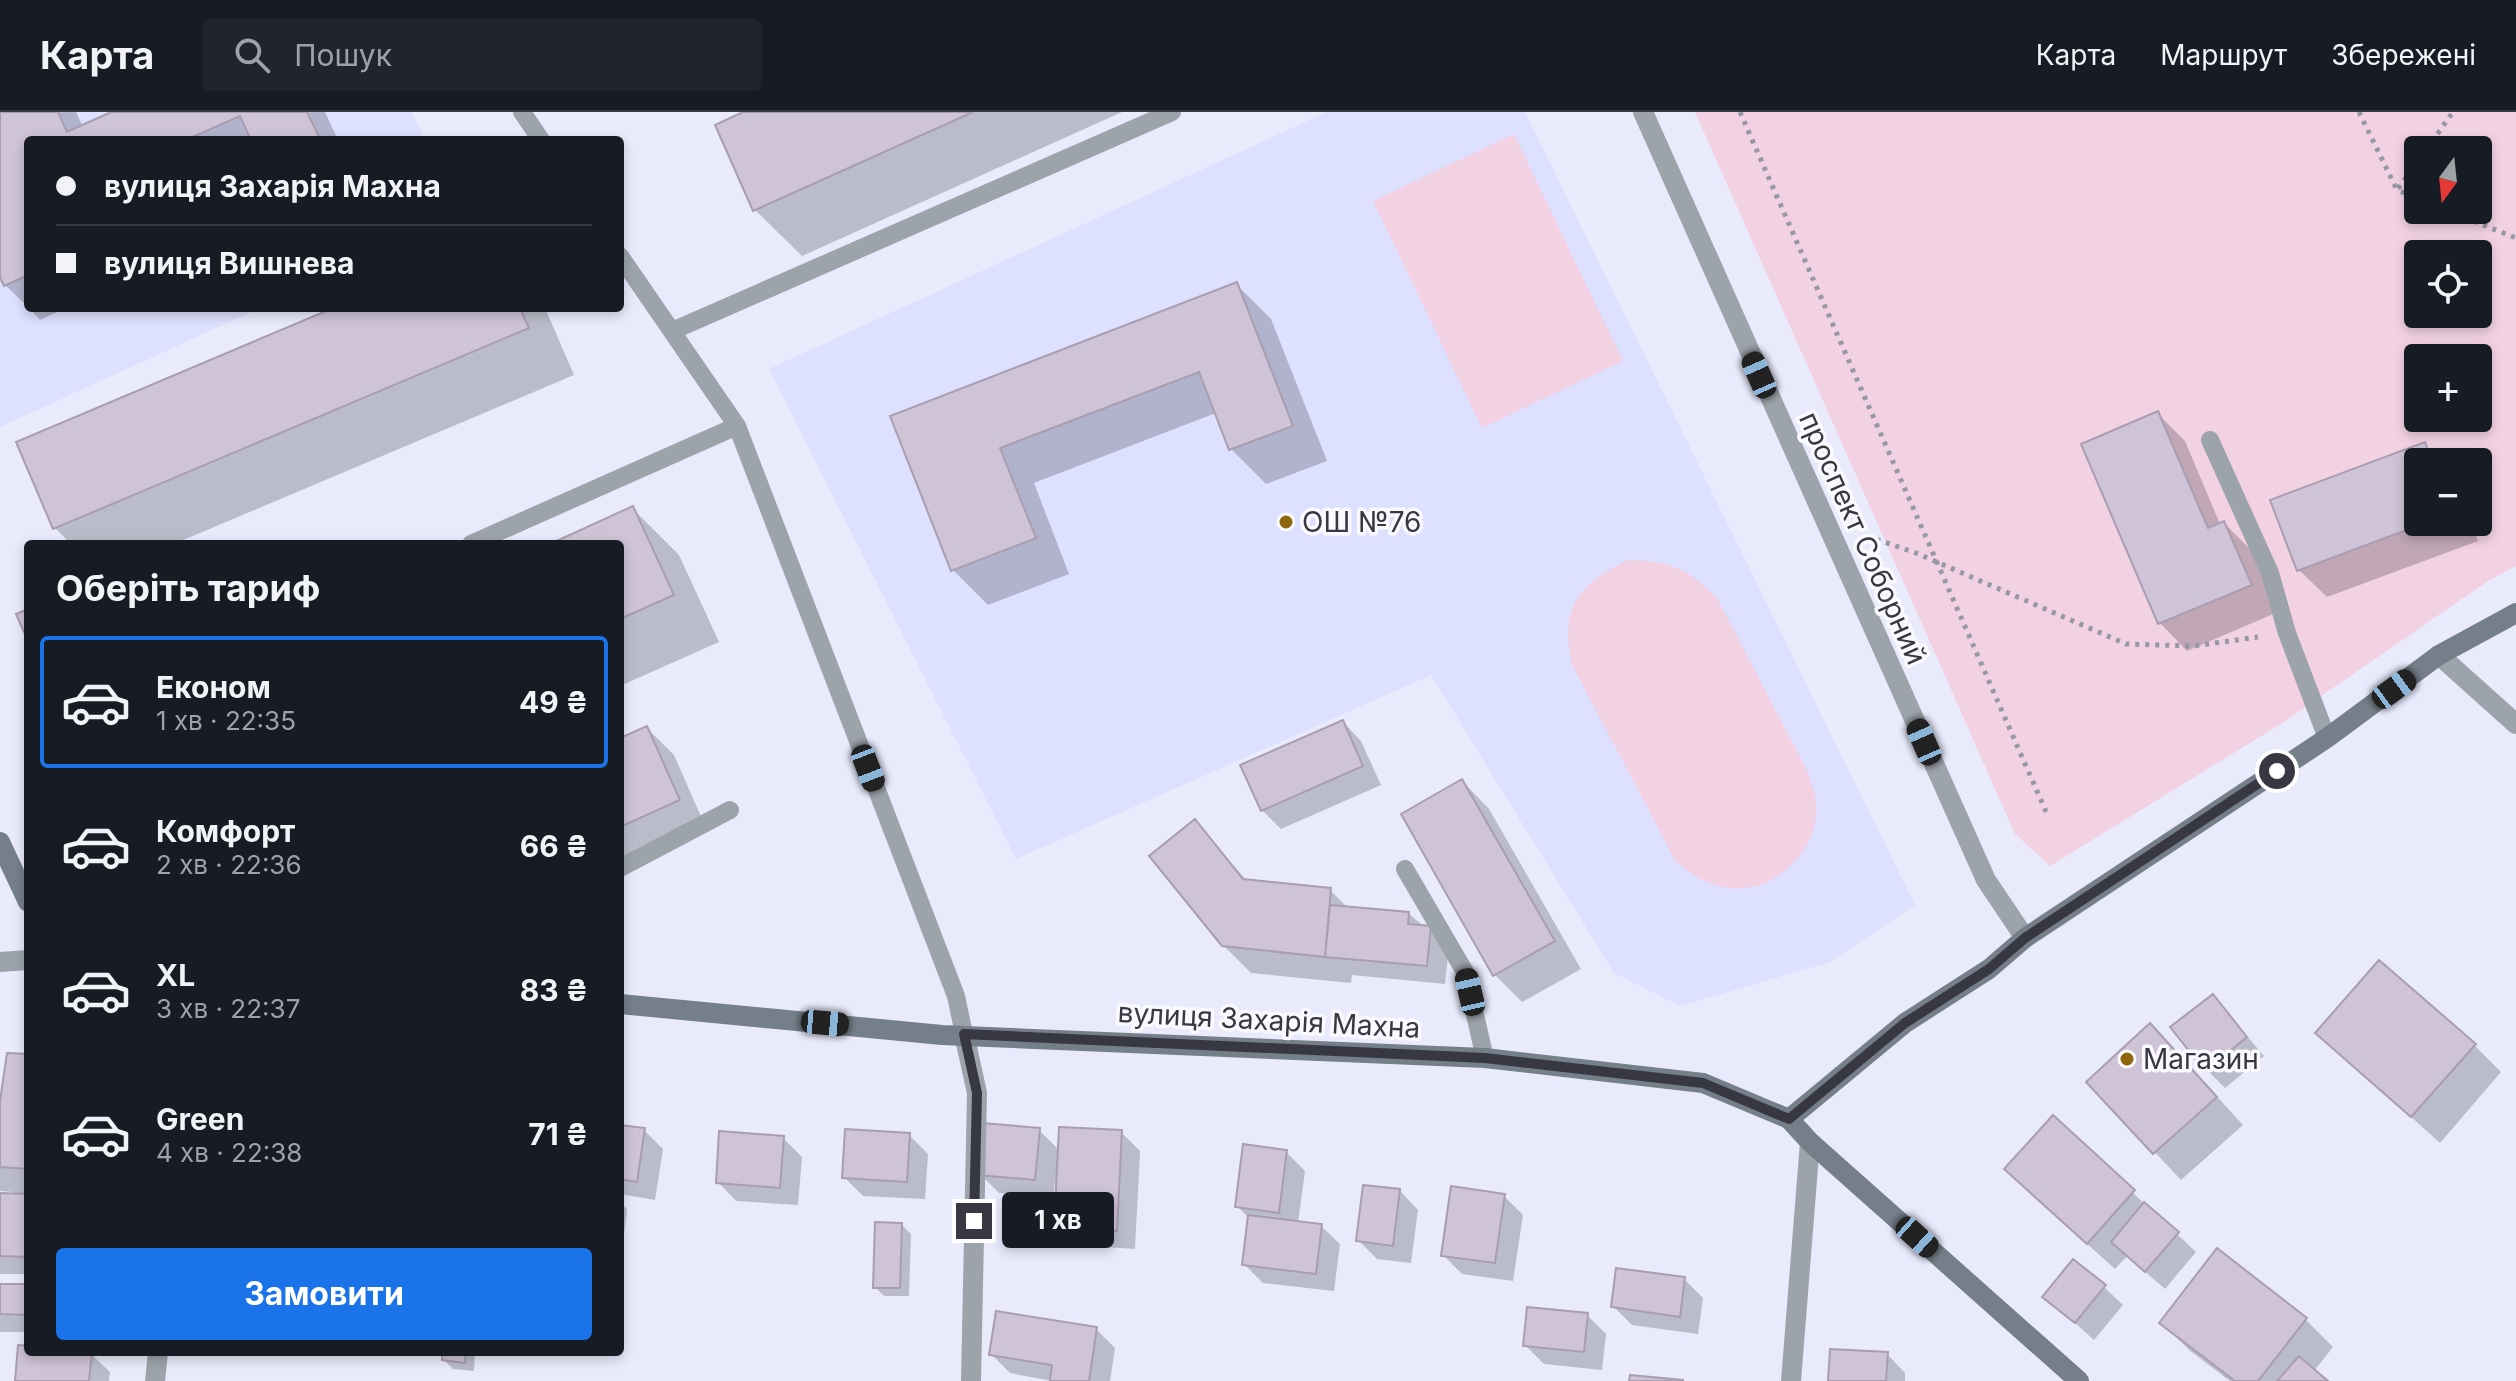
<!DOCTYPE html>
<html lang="uk">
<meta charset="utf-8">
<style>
:root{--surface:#171b24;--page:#20242c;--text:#f1f3f6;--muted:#9ea1a6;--line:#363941;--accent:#1a73e8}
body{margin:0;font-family:Inter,sans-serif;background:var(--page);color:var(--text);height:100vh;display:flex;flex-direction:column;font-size:30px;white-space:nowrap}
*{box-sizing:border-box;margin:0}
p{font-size:26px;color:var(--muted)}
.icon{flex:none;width:44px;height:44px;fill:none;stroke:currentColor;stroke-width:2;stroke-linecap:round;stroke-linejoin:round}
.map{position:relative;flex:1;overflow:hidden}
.details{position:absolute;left:24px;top:428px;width:600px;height:816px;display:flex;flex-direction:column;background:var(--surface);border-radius:8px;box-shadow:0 4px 12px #0003}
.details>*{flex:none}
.top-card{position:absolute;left:24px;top:24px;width:600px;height:176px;border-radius:8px;box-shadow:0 4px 12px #0003;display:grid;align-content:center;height:176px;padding:0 32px;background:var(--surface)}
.needle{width:52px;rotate:195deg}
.buttons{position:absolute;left:2404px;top:24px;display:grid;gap:16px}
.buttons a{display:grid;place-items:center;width:88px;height:88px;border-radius:8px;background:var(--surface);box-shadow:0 4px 12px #0003;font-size:40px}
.end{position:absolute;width:36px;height:36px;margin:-18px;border:10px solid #373841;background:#fff;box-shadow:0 0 0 4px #fff}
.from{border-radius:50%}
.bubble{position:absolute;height:56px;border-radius:8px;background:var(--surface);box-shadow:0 4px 12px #0003;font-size:26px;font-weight:700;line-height:56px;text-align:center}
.car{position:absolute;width:24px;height:48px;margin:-24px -12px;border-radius:10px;box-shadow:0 0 6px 2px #0007;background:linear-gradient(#222 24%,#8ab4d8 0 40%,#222 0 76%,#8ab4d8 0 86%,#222 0)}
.top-card b{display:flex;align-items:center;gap:28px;height:76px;font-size:30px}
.top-card b+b{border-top:2px solid var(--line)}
.top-card i{width:20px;height:20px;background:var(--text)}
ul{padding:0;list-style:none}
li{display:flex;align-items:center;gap:24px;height:132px;margin:0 16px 12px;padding:0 16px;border:4px solid transparent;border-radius:8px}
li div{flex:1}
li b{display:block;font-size:30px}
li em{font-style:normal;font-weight:700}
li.active{border-color:var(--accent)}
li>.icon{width:72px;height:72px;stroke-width:1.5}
h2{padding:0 32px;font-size:36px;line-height:96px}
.action{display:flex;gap:16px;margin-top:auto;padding:16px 32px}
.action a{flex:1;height:92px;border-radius:8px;background:var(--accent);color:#fff;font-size:32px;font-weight:700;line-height:92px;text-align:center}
header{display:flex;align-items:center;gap:48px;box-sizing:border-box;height:112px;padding:0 40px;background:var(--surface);border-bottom:2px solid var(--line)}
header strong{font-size:38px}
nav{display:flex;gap:44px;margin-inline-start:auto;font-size:28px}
.search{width:560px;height:72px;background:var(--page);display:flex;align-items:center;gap:20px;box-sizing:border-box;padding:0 28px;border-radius:8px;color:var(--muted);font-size:30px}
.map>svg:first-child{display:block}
.built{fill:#dde0fe}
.green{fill:#f2d1e3;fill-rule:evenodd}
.shadow{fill:#0003}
.building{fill:#cfc3d7;stroke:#a99db0;stroke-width:2}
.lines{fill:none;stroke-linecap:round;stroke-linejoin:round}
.path{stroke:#9698a5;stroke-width:5;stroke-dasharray:4 6;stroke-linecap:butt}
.lane{stroke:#9ca3aa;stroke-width:18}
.street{stroke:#9ca3aa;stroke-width:20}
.secondary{stroke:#757f8a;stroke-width:20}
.route{stroke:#373841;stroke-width:10}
.poi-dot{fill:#90660d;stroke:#f9f9fe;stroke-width:3}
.labels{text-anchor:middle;stroke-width:7;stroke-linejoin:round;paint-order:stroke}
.poi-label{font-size:28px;fill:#373841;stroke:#f9f9fe;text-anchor:start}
.street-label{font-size:28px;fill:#373841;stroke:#f9f9fe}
</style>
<header>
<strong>Карта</strong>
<div class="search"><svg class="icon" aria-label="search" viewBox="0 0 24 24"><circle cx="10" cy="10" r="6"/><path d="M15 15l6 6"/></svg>Пошук</div>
<nav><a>Карта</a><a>Маршрут</a><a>Збережені</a></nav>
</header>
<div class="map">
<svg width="2516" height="1269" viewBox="0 0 2516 1269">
<rect width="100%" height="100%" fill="#e9ebfd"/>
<!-- built -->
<path class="built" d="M0 0H412L425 28H28V196H260L0 315Z
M1327 0H1525L1915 793 1830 850 1680 894 1614 861 1431 563 1016 747 769 257Z"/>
<!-- green -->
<path class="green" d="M1695 0H2516V454L2488 469 2284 610 2050 754 2015 722ZM2418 38H2478V98H2418ZM2418 142H2478V202H2418ZM2418 246H2478V306H2418ZM2418 350H2478V410H2418Z
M1514 22 1623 249 1482 316 1373 89Z
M1628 448C1671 449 1687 456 1717 486L1808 660C1810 670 1816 681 1816 690 1821 741 1769 788 1719 774 1701 770 1690 761 1676 750L1572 553C1559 498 1578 471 1628 448Z"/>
<!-- shadow -->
<path class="shadow" d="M0 0H76L83 15 116 0H325L338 28H28V195L5 173 0 161Z
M748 0H1122L802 144 755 98Z
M1236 172 1271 207 1327 349 1266 372 1231 337 1216 301 1034 371 1069 462 988 493 953 458 893 305Z
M29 196H66L40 208Z
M339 196H545L574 263 174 432H71L55 416Z
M2157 301 2185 329 2220 412 2224 411 2251 438 2278 500 2187 539 2160 511 2083 333Z
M2424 332 2442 350H2418V410H2471L2478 429 2327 485 2299 458Z
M633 397 679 443 719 530 620 574V432H555Z
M1343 610 1361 629 1381 673 1281 717 1262 698Z
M647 616 674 643 706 716 620 754V628Z
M1462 669 1489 697 1581 857 1522 890 1495 863 1403 703Z
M1195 710 1248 770 1330 778 1349 797 1409 802 1449 835 1445 872 1352 863 1351 871 1251 861 1223 833Z
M2213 884 2264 944 2225 976 2206 957Z
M2318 921 2474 933 2501 960 2440 1031Z
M2177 941 2243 1013 2181 1068 2089 970Z
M28 944V1162H0V1083H13V1080L0 1079V991Z
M2053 1006 2196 1140 2165 1177 2127 1144 2115 1157 2034 1084Z
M620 1015 644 1018 663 1037 655 1088 620 1082Z
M1039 1018 1060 1039 1121 1020 1140 1039 1135 1137 1075 1133 1056 1115 1058 1070H1055L1053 1085 999 1081 980 1062Z
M909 1023 928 1042 925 1087 863 1084 844 1065Z
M783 1026 802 1045 798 1093 736 1089 718 1070Z
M1286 1040 1305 1059 1298 1111 1321 1114 1340 1132 1334 1179 1263 1171 1244 1152 1250 1107 1237 1094Z
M1400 1079 1418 1098 1411 1151 1377 1147 1358 1128Z
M1504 1084 1523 1103 1513 1169 1462 1162 1443 1143Z
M620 1090 627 1097 621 1148H620Z
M902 1113 911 1122 909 1184H884L875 1175Z
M1684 1167 1703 1186 1698 1222 1632 1213 1613 1194Z
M0 1174H28V1220H0Z
M2104 1175 2123 1193 2094 1228 2045 1184Z
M1587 1203 1606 1222 1602 1258 1544 1252 1525 1233Z
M2306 1208 2333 1235 2314 1259 2325 1269H2230L2189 1238 2162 1211Z
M1096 1217 1115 1236 1110 1269H1052L1010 1261 991 1242Z
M28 1236V1240L91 1242 110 1260 109 1269H17Z
M444 1240H475L474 1259 453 1257 444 1248Z
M1887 1242 1905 1261V1269H1830Z"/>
<!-- building -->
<path class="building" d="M0 0H58L67 20 111 0H307L320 27 251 28 240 4 186 28H28V163L4 174 0 166Z
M743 0H973L753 99 715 13Z
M1237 170 1293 314 1229 338 1199 260 1000 336 1036 426 951 459 890 304Z
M333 196H520L529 216 53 417 16 330Z
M2158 299 2208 416 2224 409 2252 473 2158 512 2081 332Z
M2425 330 2432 350H2418V410H2428L2297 459 2270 388Z
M633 394 674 483 620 507V432H550Z
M28 497V529L16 502Z
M1343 608 1363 654 1261 699 1240 653Z
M647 614 680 688 620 715V626Z
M1462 667 1555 829 1493 864 1401 702Z
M1195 707 1243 767 1331 776 1325 845 1222 834 1149 744Z
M1330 793 1409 800 1408 812 1431 814 1427 854 1325 845Z
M2379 848 2476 932 2411 1005 2315 921Z
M2213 882 2247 925 2205 959 2170 915Z
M2150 911 2217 985 2153 1042 2086 970Z
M7 941 28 942V1057L0 1055V989Z
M2053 1003 2135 1078 2087 1132 2004 1057Z
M982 1011 1040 1016 1035 1068 978 1063Z
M620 1013 645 1016 637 1070 620 1067Z
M1059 1015 1122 1018 1117 1119 1054 1116Z
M845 1017 910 1021 907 1070 842 1066Z
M719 1019 784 1024 780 1076 716 1071Z
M1243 1032 1287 1038 1279 1101 1235 1095Z
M1363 1073 1400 1077 1393 1134 1356 1129Z
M1451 1074 1505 1082 1495 1151 1441 1144Z
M0 1081 28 1082V1145L0 1144Z
M2144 1090 2179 1120 2145 1160 2111 1130Z
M1248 1103 1322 1112 1316 1162 1242 1153Z
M875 1110 902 1111 900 1176H873Z
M2217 1136 2307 1206 2258 1269H2235L2159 1211Z
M2073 1147 2106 1173 2075 1211 2042 1185Z
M1616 1156 1685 1165 1680 1205 1611 1195Z
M0 1172H28V1203L0 1202Z
M1527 1195 1588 1201 1584 1240 1523 1234Z
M996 1199 1097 1215 1089 1269H1050L1052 1253 989 1243Z
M18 1233 28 1234V1240H92L89 1269H15Z
M1830 1237 1888 1240 1886 1269H1828Z
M442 1240H466L465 1251 442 1248Z
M2299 1244 2328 1269H2277Z
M1630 1263 1683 1268V1269H1629Z"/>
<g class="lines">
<!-- path -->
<path class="path" d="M1740 0 2047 702
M2359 0 2397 78
M2426 38 2453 0
M2418 49 2397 78 2418 86
M2446 98 2516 126
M1867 424 1916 441 2126 532 2194 534 2258 525"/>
<!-- lane -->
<path class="lane" d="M522 0 541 28
M620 144 737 314 956 884 964 922
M672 219 1172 0
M2210 328 2270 461 2287 521 2327 626
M471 432 737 314
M620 756 730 698
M1405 757 1465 860 1485 946"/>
<!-- street -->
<path class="street" d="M1643 0 1986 768 2025 826
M2439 543 2516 612
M0 850 28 848
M964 922 977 981 971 1269
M155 1269 158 1240
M1791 1269 1810 1030"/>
<!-- secondary -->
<path class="secondary" d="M0 730 28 790
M620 892 942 923 1485 946 1703 971 1789 1007 1905 911 1989 857 2025 826 2327 626 2439 543 2516 501
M1789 1007 1810 1030 2079 1269"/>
</g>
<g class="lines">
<!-- route -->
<path class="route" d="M974 1109 977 981 964 922 1485 946 1703 971 1789 1007 1905 911 1989 857 2025 826 2277 659"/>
</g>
<!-- markers -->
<g class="poi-dot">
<circle cx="1286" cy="410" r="8"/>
<circle cx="2127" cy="947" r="8"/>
</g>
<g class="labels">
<!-- poi labels -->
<g class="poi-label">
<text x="1302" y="420">ОШ №76</text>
<text x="2143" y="957">Магазин</text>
</g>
<!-- street labels -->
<g class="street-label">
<text transform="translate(1863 426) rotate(66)" y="10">проспект Соборний</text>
<text transform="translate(1269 908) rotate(3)" y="10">вулиця Захарія Махна</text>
</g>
</g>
</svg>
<div class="buttons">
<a><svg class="needle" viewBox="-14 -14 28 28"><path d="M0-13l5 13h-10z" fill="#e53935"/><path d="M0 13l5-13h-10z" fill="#9ea1a6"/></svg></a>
<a><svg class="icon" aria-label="locate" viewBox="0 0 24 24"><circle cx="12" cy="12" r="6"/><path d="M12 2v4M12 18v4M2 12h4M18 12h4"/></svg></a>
<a>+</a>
<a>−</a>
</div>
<i class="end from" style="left:2277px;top:659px"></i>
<i class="end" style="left:974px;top:1109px"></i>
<div class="bubble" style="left:1002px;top:1080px;width:112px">1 хв</div>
<i class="car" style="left:1759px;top:263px;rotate:336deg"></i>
<i class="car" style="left:2394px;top:577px;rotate:54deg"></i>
<i class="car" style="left:1924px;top:630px;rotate:336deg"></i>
<i class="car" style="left:868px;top:656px;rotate:159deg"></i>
<i class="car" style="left:1470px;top:880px;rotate:347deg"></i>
<i class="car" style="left:825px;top:911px;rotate:95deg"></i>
<i class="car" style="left:1917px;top:1125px;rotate:132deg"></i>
<div class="top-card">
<b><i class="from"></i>вулиця Захарія Махна</b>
<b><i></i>вулиця Вишнева</b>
</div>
<section class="details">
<h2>Оберіть тариф</h2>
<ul>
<li class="active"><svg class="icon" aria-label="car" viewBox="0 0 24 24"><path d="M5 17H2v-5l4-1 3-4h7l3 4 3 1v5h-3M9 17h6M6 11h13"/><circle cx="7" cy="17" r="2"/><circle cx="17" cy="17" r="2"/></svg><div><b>Економ</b><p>1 хв · 22:35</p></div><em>49 ₴</em></li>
<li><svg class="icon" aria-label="car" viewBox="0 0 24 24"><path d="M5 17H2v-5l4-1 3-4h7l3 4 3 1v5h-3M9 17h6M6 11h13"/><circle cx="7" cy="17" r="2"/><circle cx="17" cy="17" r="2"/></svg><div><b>Комфорт</b><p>2 хв · 22:36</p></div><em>66 ₴</em></li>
<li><svg class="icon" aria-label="car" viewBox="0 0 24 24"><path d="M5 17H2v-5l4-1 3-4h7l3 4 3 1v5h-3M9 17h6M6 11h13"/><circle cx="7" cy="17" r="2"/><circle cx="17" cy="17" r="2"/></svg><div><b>XL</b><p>3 хв · 22:37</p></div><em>83 ₴</em></li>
<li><svg class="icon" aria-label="car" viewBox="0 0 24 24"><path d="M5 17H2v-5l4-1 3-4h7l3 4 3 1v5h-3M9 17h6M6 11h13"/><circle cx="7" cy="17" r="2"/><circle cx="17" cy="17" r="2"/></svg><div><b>Green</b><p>4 хв · 22:38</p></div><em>71 ₴</em></li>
</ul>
<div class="action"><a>Замовити</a></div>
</section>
</div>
